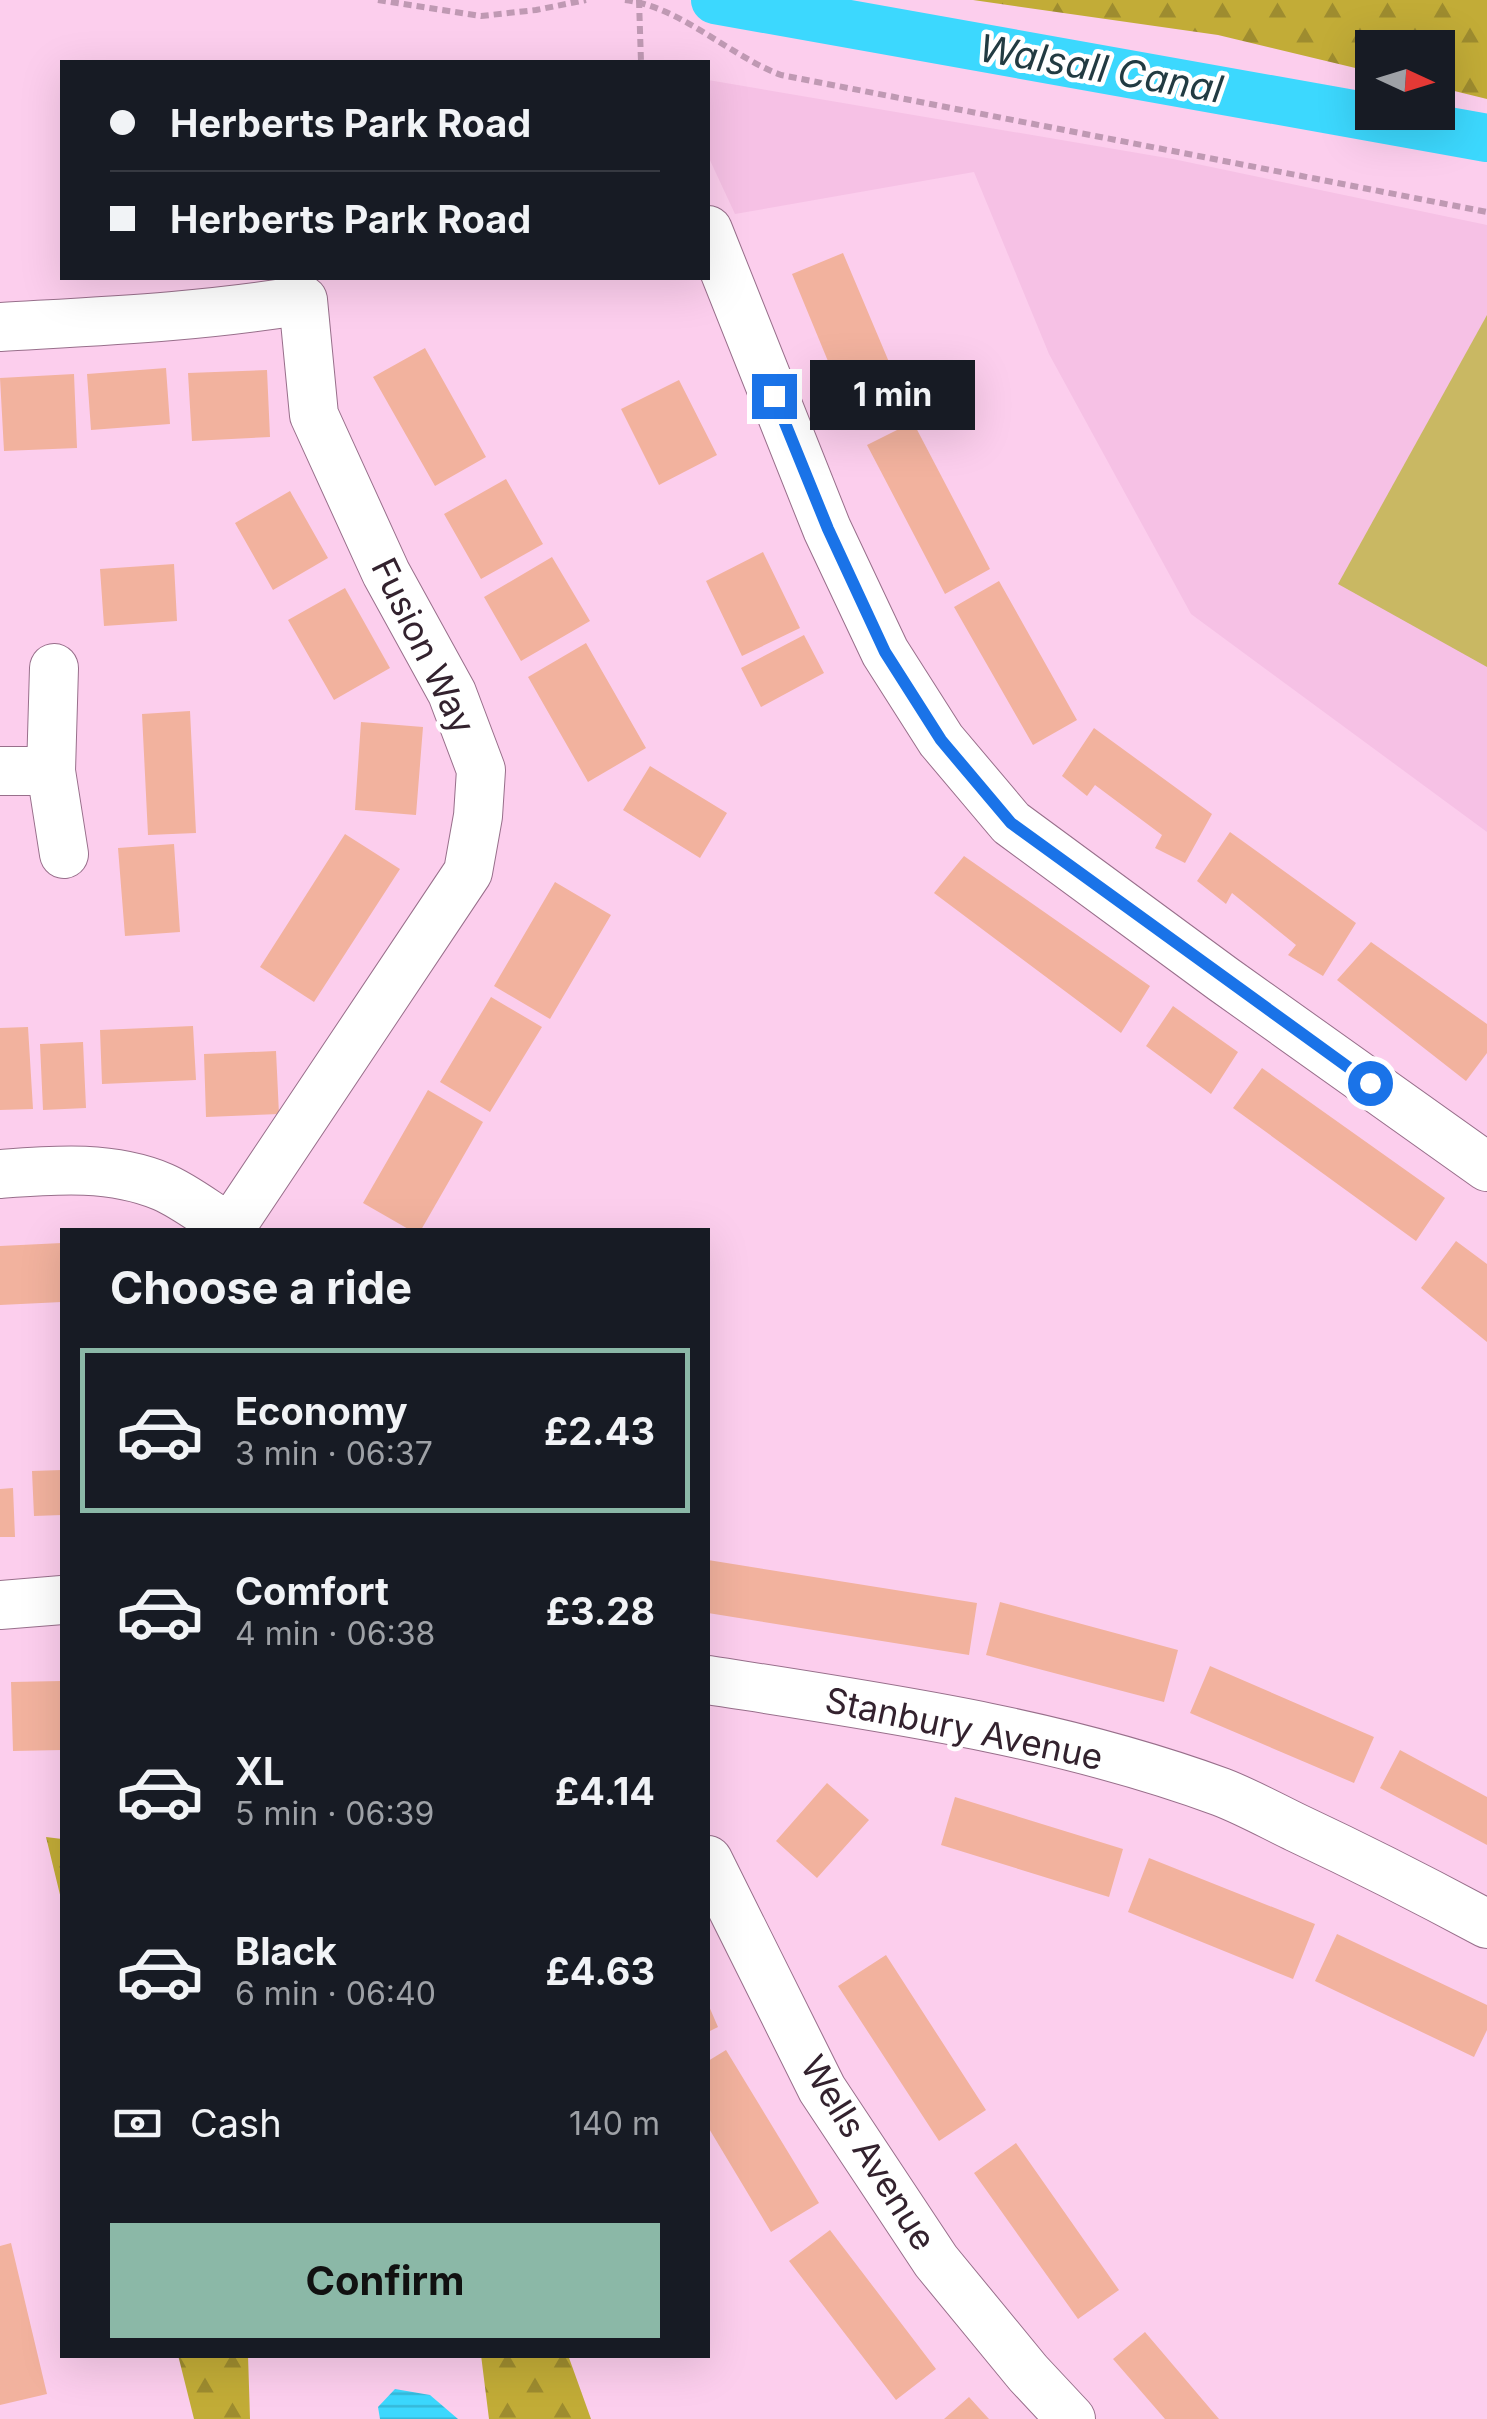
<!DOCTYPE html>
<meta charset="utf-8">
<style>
:root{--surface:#171b24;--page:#20242c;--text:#f1f3f6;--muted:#9ea1a6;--line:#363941;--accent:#8bb8a7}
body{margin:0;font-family:Inter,sans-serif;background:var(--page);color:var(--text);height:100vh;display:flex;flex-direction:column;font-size:38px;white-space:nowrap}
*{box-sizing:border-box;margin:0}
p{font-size:32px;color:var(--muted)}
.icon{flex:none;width:55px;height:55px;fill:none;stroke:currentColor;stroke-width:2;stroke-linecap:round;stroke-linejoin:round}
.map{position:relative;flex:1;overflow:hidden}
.side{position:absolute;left:60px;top:1228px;width:650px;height:1130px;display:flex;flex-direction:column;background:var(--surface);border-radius:0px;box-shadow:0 10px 40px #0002}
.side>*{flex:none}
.guide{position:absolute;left:60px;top:60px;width:650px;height:220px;border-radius:0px;box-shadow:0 10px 40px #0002;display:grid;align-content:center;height:220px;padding:0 50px;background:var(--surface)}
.needle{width:65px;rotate:94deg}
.tools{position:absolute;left:1355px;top:30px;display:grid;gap:20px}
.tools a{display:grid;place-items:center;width:100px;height:100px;border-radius:0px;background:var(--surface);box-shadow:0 10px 40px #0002;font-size:50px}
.end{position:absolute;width:45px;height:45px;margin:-22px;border:12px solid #1a73e8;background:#fff;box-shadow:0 0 0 5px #fff}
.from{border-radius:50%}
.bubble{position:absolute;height:70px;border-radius:0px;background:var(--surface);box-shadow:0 10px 40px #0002;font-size:32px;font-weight:700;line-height:70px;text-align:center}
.guide b{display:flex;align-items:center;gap:35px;height:95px;font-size:38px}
.guide b+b{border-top:2px solid var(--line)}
.guide i{width:25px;height:25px;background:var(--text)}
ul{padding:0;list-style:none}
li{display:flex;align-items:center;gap:30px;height:165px;margin:0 20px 15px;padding:0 30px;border:5px solid transparent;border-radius:0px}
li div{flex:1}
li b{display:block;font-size:38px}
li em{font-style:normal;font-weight:700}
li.selected{border-color:var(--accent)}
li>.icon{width:90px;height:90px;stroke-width:1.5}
h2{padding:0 50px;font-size:45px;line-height:120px}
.pay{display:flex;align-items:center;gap:25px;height:110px;padding:0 50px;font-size:38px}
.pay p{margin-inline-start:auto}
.button{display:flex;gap:20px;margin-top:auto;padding:20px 50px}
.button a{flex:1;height:115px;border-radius:0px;background:var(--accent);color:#111;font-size:40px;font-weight:700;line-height:115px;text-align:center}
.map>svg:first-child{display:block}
.built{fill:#f6c1e5}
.forest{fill:url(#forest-firs)}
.pitch{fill:#c9b863}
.water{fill:url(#water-rules)}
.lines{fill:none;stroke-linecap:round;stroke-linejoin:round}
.canal{stroke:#3cd8fe;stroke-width:48}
.building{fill:#f2b29e}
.street-casing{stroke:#986f8b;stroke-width:50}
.path{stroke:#bf99b3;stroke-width:6;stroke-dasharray:8 5;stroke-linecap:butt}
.street{stroke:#fff;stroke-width:48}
.path-bridge{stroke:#bf99b3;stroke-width:6;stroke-dasharray:8 5;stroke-linecap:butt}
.route{stroke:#1a73e8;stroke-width:12}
.labels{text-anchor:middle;stroke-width:9;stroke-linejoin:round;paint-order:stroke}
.street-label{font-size:35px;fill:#33222e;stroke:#fff}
.water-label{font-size:38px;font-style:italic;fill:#223b42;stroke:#fff}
</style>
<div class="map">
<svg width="1487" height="2419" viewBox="0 0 1487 2419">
<defs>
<pattern id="forest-firs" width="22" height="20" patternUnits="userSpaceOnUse" patternTransform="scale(2.5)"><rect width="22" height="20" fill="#c2ac37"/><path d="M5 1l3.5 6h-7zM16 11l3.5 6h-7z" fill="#9e8c2f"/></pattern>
<pattern id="water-rules" width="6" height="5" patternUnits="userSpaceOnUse" patternTransform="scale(2.5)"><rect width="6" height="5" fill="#3cd8fe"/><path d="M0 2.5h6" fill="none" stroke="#35b9da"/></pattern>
</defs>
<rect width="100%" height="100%" fill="#fcceed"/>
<!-- built -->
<path class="built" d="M708 80 1173 159 1487 225V832L1191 614 1049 354 974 172 735 214 708 156Z"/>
<!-- forest -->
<path class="forest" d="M973 0H1487V99L1438 87V48H1372V72L1218 35Z
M46 1837 62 1839V1903Z
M178 2355H248L250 2419H194Z
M481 2355H568L591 2419H489Z"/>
<!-- pitch -->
<path class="pitch" d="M1487 315V667L1338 584Z"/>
<!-- water -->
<path class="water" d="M395 2389 430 2395 458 2419H380L378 2407Z"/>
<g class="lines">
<!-- canal -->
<path class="canal" d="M715 0 1487 138"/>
</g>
<!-- building -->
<path class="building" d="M843 253 908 407 856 429 792 274Z
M425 348 486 457 435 486 373 377Z
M166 368 170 424 91 430 87 374Z
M267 370 270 437 192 441 188 373Z
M74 374 77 448 4 451 0 378Z
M679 380 717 455 659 485 621 409Z
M913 422 990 569 945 594 867 445Z
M506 479 543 544 481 579 444 514Z
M290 491 328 558 273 590 235 523Z
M763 552 800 628 742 656 706 581Z
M552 557 590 621 521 661 484 597Z
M174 564 177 621 104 626 100 569Z
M999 581 1077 720 1033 745 954 607Z
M345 588 390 668 334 700 288 620Z
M804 635 824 673 761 707 741 668Z
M586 643 646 748 588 782 528 677Z
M190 711 196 833 148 835 142 714Z
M361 722 423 727 416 815 355 810Z
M1094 728 1212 814 1185 863 1155 848 1162 835 1095 785 1087 796 1062 776Z
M650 766 727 813 700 858 623 810Z
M1230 832 1356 923 1323 976 1288 955 1296 945 1232 893 1226 904 1197 881Z
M345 834 400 869 314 1002 260 967Z
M174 844 180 932 125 936 118 848Z
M964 856 1150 986 1121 1033 934 893Z
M555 882 611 915 550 1019 494 986Z
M1371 942 1487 1024V1053L1466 1081 1337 980Z
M491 997 542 1027 490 1112 440 1082Z
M1173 1006 1238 1052 1211 1094 1146 1046Z
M193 1026 196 1080 102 1084 100 1030Z
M28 1027 33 1109 0 1110V1028Z
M83 1042 86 1108 43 1110 40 1044Z
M276 1051 279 1114 206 1117 204 1054Z
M1262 1068 1445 1198 1416 1241 1233 1108Z
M428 1090 483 1122 421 1230H410L363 1203Z
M1456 1241 1487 1264V1342L1421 1288Z
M62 1243V1302L0 1305V1246Z
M62 1470V1515L34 1516 32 1471Z
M13 1488 15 1537H0V1489Z
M708 1560 977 1603 969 1655 708 1613Z
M1000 1602 1178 1650 1164 1702 986 1655Z
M1210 1666 1374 1737 1354 1783 1190 1713Z
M62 1681V1750L13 1751 11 1682Z
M1400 1750 1487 1797V1845L1380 1788Z
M827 1783 869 1820 817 1878 776 1841Z
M955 1797 1123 1849 1109 1897 941 1845Z
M1149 1858 1315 1924 1293 1979 1128 1912Z
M1337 1934 1487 2005V2030L1474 2057 1315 1981Z
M886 1955 986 2110 939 2141 838 1986Z
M708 2004 718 2027 708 2032Z
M726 2050 819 2203 771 2232 708 2127V2061Z
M1016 2143 1119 2290 1078 2319 974 2173Z
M830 2230 936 2369 896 2400 789 2261Z
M11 2243 47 2394 0 2405V2246Z
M1145 2332 1219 2419H1165L1113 2359Z
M969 2397 989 2419H944Z"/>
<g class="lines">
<!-- street casing -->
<g class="street-casing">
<path id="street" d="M708 230 827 529 885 652 941 740 1011 823 1223 979 1487 1167
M0 327C102 321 202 317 303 300L314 415 386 573 452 693 481 770 478 816 468 872 229 1230
M54 668 51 771 64 854
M0 771H51
M0 1174C54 1170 111 1165 163 1187 186 1197 208 1215 230 1228
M0 1605 62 1600
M708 1680C881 1707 1055 1731 1221 1792 1247 1802 1272 1816 1297 1828 1361 1858 1424 1890 1487 1924
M708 1860 822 2089 936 2261 1028 2373 1071 2419"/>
</g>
<!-- path -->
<path class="path" d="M378 0 481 16 536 10 586 0
M625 0C681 7 728 55 781 75L1487 212"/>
<!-- street -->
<use href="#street" class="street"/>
<!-- path-bridge -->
<path class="path-bridge" d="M639 0 641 62"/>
</g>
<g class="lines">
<!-- route -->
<path class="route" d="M774 396 828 529 885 652 941 740 1011 823 1370 1083"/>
</g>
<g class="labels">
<!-- street labels -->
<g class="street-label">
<text transform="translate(423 646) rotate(64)" y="12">Fusion Way</text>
<text transform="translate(964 1729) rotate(12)" y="12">Stanbury Avenue</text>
<text transform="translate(868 2153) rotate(58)" y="12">Wells Avenue</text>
</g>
<!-- water labels -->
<g class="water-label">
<text transform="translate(1101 69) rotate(10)" y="13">Walsall Canal</text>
</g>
</g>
</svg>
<div class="tools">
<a><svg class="needle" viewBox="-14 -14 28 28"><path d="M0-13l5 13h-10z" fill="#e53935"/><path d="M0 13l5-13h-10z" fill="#9ea1a6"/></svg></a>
</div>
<i class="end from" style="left:1370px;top:1083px"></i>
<i class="end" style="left:774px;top:396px"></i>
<div class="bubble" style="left:810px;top:360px;width:165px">1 min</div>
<div class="guide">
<b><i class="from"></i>Herberts Park Road</b>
<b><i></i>Herberts Park Road</b>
</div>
<section class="side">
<h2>Choose a ride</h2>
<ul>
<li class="selected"><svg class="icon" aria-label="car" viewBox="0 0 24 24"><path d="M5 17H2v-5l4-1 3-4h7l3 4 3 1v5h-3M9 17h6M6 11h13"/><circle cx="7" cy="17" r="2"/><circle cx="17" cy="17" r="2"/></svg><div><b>Economy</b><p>3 min · 06:37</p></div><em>£2.43</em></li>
<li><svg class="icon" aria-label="car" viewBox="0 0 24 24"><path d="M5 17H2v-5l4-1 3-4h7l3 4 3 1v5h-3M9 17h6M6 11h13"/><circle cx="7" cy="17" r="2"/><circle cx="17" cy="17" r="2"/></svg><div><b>Comfort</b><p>4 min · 06:38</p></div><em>£3.28</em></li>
<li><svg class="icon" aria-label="car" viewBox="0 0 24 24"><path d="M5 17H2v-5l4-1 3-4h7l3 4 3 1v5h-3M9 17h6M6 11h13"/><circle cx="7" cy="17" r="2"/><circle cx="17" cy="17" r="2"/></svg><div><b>XL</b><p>5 min · 06:39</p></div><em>£4.14</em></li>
<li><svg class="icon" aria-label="car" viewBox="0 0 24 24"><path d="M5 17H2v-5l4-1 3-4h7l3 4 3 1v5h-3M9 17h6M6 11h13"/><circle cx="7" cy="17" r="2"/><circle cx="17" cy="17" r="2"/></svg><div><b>Black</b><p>6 min · 06:40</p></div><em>£4.63</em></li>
</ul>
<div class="pay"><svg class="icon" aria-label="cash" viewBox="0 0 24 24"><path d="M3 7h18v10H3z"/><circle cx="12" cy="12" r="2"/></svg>Cash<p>140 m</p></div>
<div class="button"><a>Confirm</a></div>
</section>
</div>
